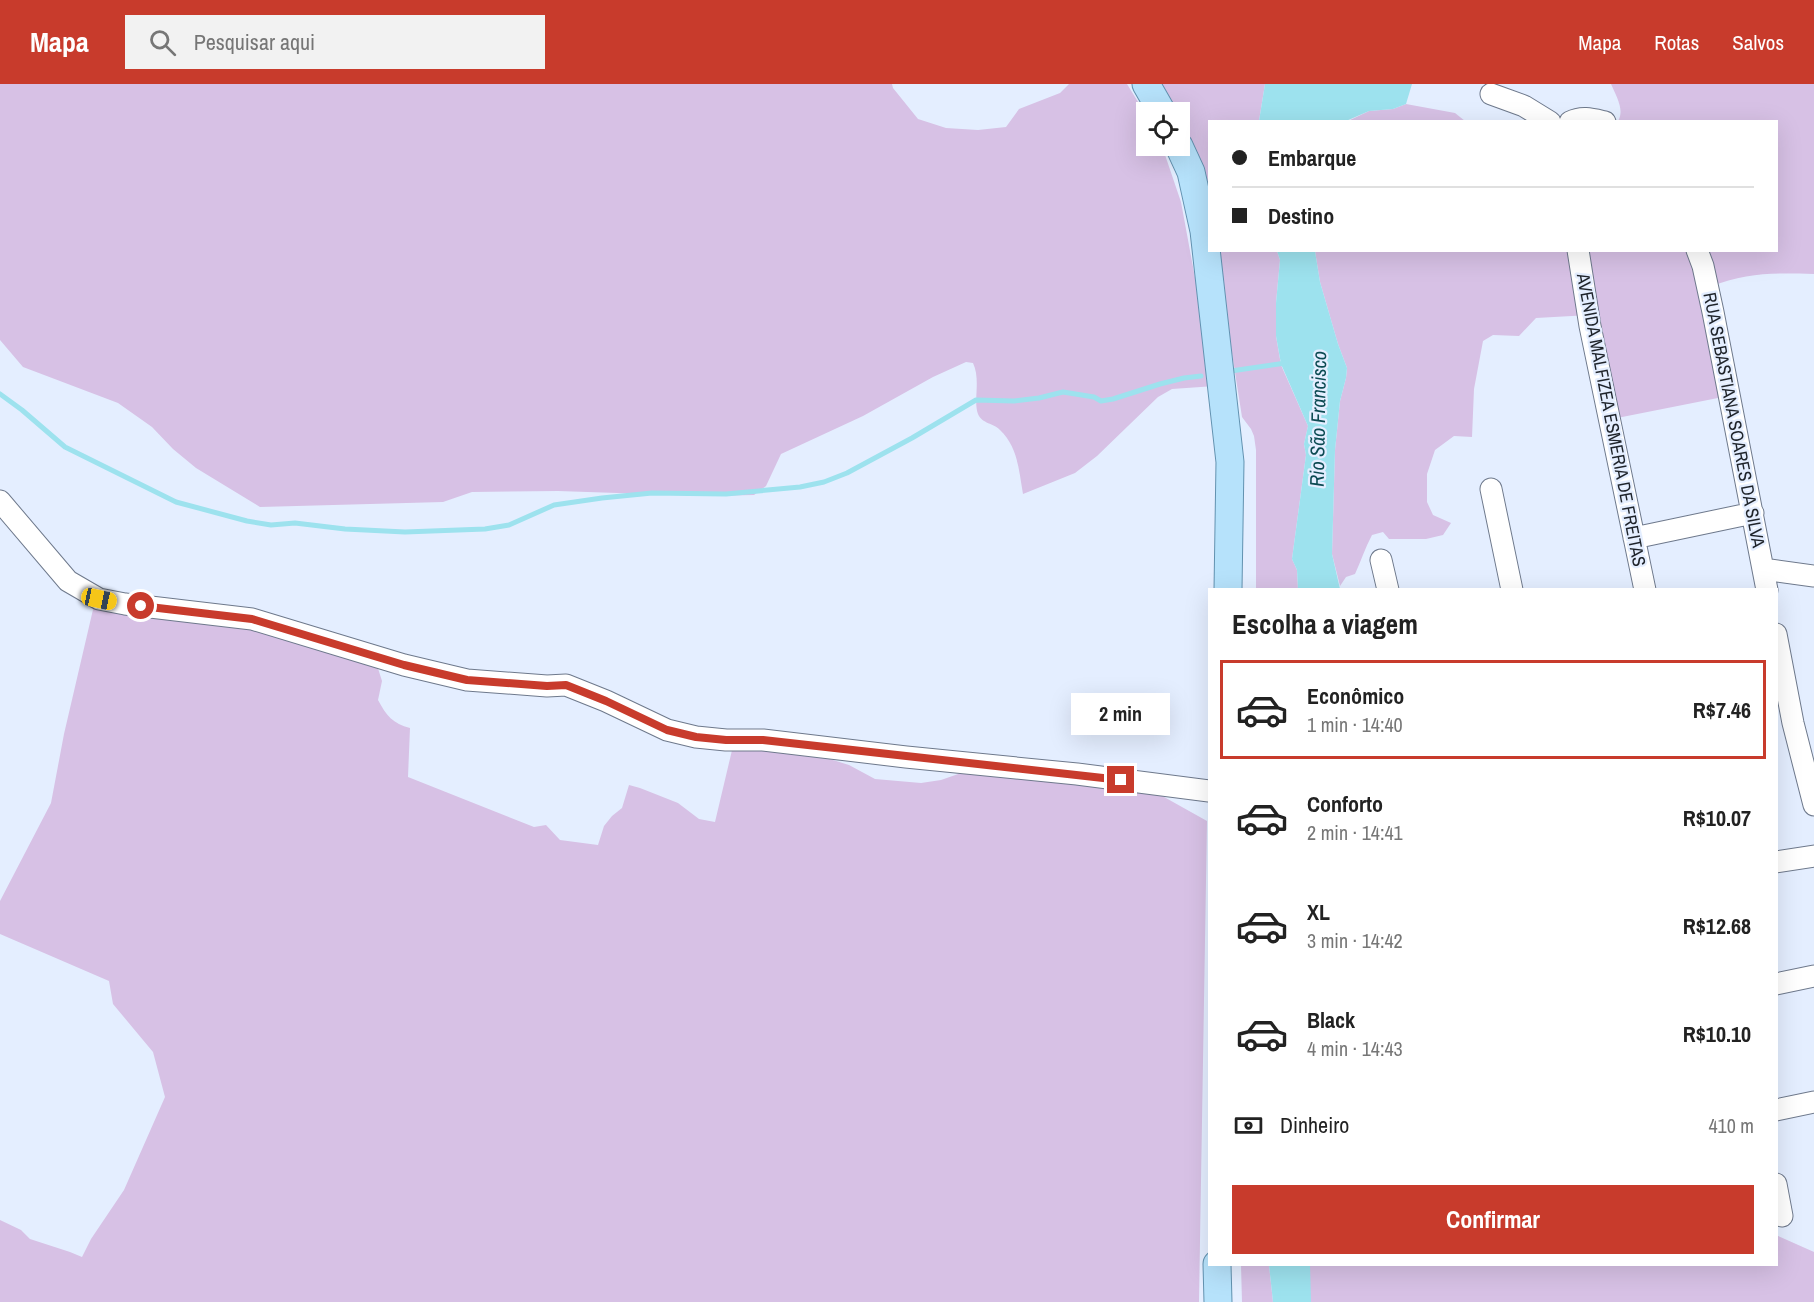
<!DOCTYPE html>
<html lang="pt">
<meta charset="utf-8">
<style>
:root{--surface:#fff;--page:#f2f2f2;--text:#222;--muted:#767676;--line:#e0e0e0;--accent:#c83b2c}
body{margin:0;font-family:"Archivo Narrow",sans-serif;background:var(--page);color:var(--text);height:100vh;display:flex;flex-direction:column;font-size:22px;white-space:nowrap}
*{box-sizing:border-box;margin:0}
p{font-size:20px;color:var(--muted)}
.icon{flex:none;width:33px;height:33px;fill:none;stroke:currentColor;stroke-width:2;stroke-linecap:round;stroke-linejoin:round}
.map{position:relative;flex:1;overflow:hidden}
.panel{position:absolute;left:1208px;top:504px;width:570px;height:678px;display:flex;flex-direction:column;background:var(--surface);border-radius:0px;box-shadow:0 6px 24px #0002}
.panel>*{flex:none}
.banner{position:absolute;left:1208px;top:36px;width:570px;height:132px;border-radius:0px;box-shadow:0 6px 24px #0002;display:grid;align-content:center;height:132px;padding:0 24px;background:var(--surface)}
.tools{position:absolute;left:1136px;top:18px;display:grid;gap:12px}
.tools a{display:grid;place-items:center;width:54px;height:54px;border-radius:0px;background:var(--surface);box-shadow:0 6px 24px #0002;font-size:30px}
.end{position:absolute;width:27px;height:27px;margin:-14px;border:8px solid #c83b2c;background:#fff;box-shadow:0 0 0 3px #fff}
.from{border-radius:50%}
.bubble{position:absolute;height:42px;border-radius:0px;background:var(--surface);box-shadow:0 6px 24px #0002;font-size:20px;font-weight:700;line-height:42px;text-align:center}
.car{position:absolute;width:18px;height:36px;margin:-18px -9px;border-radius:8px;box-shadow:0 0 4px 2px #0007;background:linear-gradient(#f5c518 24%,#345 0 40%,#f5c518 0 76%,#345 0 86%,#f5c518 0)}
.banner b{display:flex;align-items:center;gap:21px;height:57px;font-size:22px}
.banner b+b{border-top:2px solid var(--line)}
.banner i{width:15px;height:15px;background:var(--text)}
ul{padding:0;list-style:none}
li{display:flex;align-items:center;gap:18px;height:99px;margin:0 12px 9px;padding:0 12px;border:3px solid transparent;border-radius:0px}
li div{flex:1}
li b{display:block;font-size:22px}
li em{font-style:normal;font-weight:700}
li.selected{border-color:var(--accent)}
li>.icon{width:54px;height:54px;stroke-width:1.5}
h2{padding:0 24px;font-size:27px;line-height:72px}
.pay{display:flex;align-items:center;gap:15px;height:66px;padding:0 24px;font-size:22px}
.pay p{margin-inline-start:auto}
.action{display:flex;gap:12px;margin-top:auto;padding:12px 24px}
.action a{flex:1;height:69px;border-radius:0px;background:var(--accent);color:#fff;font-size:24px;font-weight:700;line-height:69px;text-align:center}
header{display:flex;align-items:center;gap:36px;box-sizing:border-box;height:84px;padding:0 30px;background:var(--accent);color:#fff}
header strong{font-size:28px}
nav{display:flex;gap:33px;margin-inline-start:auto;font-size:21px}
.search{width:420px;height:54px;background:var(--page);display:flex;align-items:center;gap:15px;box-sizing:border-box;padding:0 21px;border-radius:0px;color:var(--muted);font-size:22px}
.map>svg:first-child{display:block}
.green{fill:#d7c1e5}
.water{fill:#9de2ee}
.lines{fill:none;stroke-linecap:round;stroke-linejoin:round}
.stream{stroke:#9de2ee;stroke-width:5}
.river{stroke:#9de2ee;stroke-width:30}
.minor-casing{stroke:#6e798c;stroke-width:23}
.major-casing{stroke:#6292b0;stroke-width:29}
.minor{stroke:#fff;stroke-width:21}
.major{stroke:#b6e2fb;stroke-width:27}
.route{stroke:#c83b2c;stroke-width:8}
.labels{text-anchor:middle;stroke-width:4.5;stroke-linejoin:round;paint-order:stroke}
.street-label{font-size:18px;fill:#1e232a;stroke:#e4eeff}
.water-label{font-size:20px;font-style:italic;fill:#0c4b53;stroke:#e4eeff}
</style>
<header>
<strong>Mapa</strong>
<div class="search"><svg class="icon" aria-label="search" viewBox="0 0 24 24"><circle cx="10" cy="10" r="6"/><path d="M15 15l6 6"/></svg>Pesquisar aqui</div>
<nav><a>Mapa</a><a>Rotas</a><a>Salvos</a></nav>
</header>
<div class="map">
<svg width="1814" height="1218" viewBox="0 0 1814 1218">
<rect width="100%" height="100%" fill="#e4eeff"/>
<!-- green -->
<path class="green" d="M0 0H892L893 4 918 35 946 44 978 46 1006 43 1019 25 1060 9 1069 0H1127L1146 31V62H1162L1181 118 1215 302 1172 305 1158 313 1097 372 1075 389 1023 410C1019 387 1018 363 1000 346 994 339 982 340 978 330 973 317 981 296 973 279L966 278 933 293 863 332 781 370 766 402 754 411 707 412 558 407 472 408 443 418 260 423 196 384 173 365 152 343 118 319 23 283 0 256Z
M1152 0H1265L1259 37 1209 38V135L1194 77 1179 44V28H1171Z
M1611 0H1814V190C1773 189 1749 188 1709 203L1728 312 1607 336 1590 231 1536 234 1519 252 1493 251 1483 257 1474 305 1472 353 1454 352 1435 366 1427 390V418L1433 431 1451 439 1443 451 1426 455H1389L1383 448 1372 451C1365 464 1361 477 1355 490L1346 493 1340 502 1332 470 1335 366 1340 317 1346 294 1347 284 1338 260 1320 198 1315 167 1776 166V38L1618 37C1625 26 1616 12 1611 0Z
M1406 20 1455 29 1465 37 1346 38 1369 27 1393 25Z
M1216 167H1277L1280 176 1276 219V252L1281 281 1308 342 1304 360 1306 371 1292 475 1297 486 1298 505H1256V366L1254 352 1251 345 1242 333Z
M95 517 233 537 375 575 382 597 378 616C386 631 393 640 410 644L408 693 534 743 546 741 560 756 598 761 604 742 612 732 622 724 629 701 640 704 678 719 699 735 715 738 733 662 820 672 849 681 875 695 921 699 941 696 964 688 1148 704 1207 737 1199 1218H0V1136L21 1146 30 1155 70 1168 82 1173 91 1155 124 1106 165 1013 153 968 113 920 109 897 0 850V817L51 719 64 650Z
M1776 1151 1814 1168V1218H1292L1286 1199 1292 1180H1776Z
M1241 1181H1269L1273 1218H1242Z"/>
<!-- water -->
<path class="water" d="M1265 0H1412L1406 20 1393 25 1369 27 1346 37H1259Z
M1277 167H1315L1320 198 1338 260 1347 284 1346 294 1340 317 1335 366 1332 470 1340 505H1298L1297 486 1292 475 1306 371 1304 360 1308 342 1281 280 1276 252V219L1280 176Z
M1269 1181H1292L1287 1199 1292 1218H1273Z"/>
<g class="lines">
<!-- stream -->
<path class="stream" d="M1231 287 1286 279
M0 310 22 326 65 363 176 418 247 437 271 441 295 439 345 445 405 448 485 445 509 441 554 421 602 414 652 409 726 410 800 403 824 398 847 389 912 354 976 316 1014 317 1039 314 1063 308 1094 313 1101 317 1113 315 1160 300 1184 294 1201 292"/>
<!-- river -->
<path class="river" d="M1295 1180 1296 1218"/>
<!-- minor casing -->
<g class="minor-casing">
<path id="minor" d="M1491 10 1524 22 1550 38
M1570 38C1582 32 1592 35 1605 38
M1578 166 1590 242 1645 506
M1697 166 1703 182 1713 228 1767 506
M1491 405 1512 506
M0 417 68 497 99 515 125 520 252 535 404 581 467 596 547 602 566 601 606 617 667 646 696 653 726 656H763L906 673 1077 690 1209 707
M1634 454 1753 429
M1381 476 1388 506
M1763 485 1814 492
M1776 550 1793 639 1814 721
M1776 778 1814 772
M1776 900 1814 892
M1776 1026 1814 1018
M1776 1100 1782 1132"/>
</g>
<!-- major casing -->
<g class="major-casing">
<path id="major" d="M1146 0 1162 28
M1179 62 1191 88 1204 147 1230 378 1228 506
M1217 1180 1218 1218"/>
</g>
<!-- minor -->
<use href="#minor" class="minor"/>
<!-- major -->
<use href="#major" class="major"/>
</g>
<g class="lines">
<!-- route -->
<path class="route" d="M141 522 252 535 404 581 467 596 547 602 566 601 606 617 667 646 696 653 726 656H763L1121 696"/>
</g>
<g class="labels">
<!-- street labels -->
<g class="street-label">
<text transform="translate(1611 336) rotate(79)" y="6">AVENIDA MALFIZEA ESMERIA DE FREITAS</text>
<text transform="translate(1734 336) rotate(79)" y="6">RUA SEBASTIANA SOARES DA SILVA</text>
</g>
<!-- water labels -->
<g class="water-label">
<text transform="translate(1318 335) rotate(-89)" y="7">Rio São Francisco</text>
</g>
</g>
</svg>
<div class="tools">
<a><svg class="icon" aria-label="locate" viewBox="0 0 24 24"><circle cx="12" cy="12" r="6"/><path d="M12 2v4M12 18v4M2 12h4M18 12h4"/></svg></a>
</div>
<i class="end from" style="left:141px;top:522px"></i>
<i class="end" style="left:1121px;top:696px"></i>
<div class="bubble" style="left:1071px;top:609px;width:99px">2 min</div>
<i class="car" style="left:99px;top:515px;rotate:102deg"></i>
<div class="banner">
<b><i class="from"></i>Embarque</b>
<b><i></i>Destino</b>
</div>
<section class="panel">
<h2>Escolha a viagem</h2>
<ul>
<li class="selected"><svg class="icon" aria-label="car" viewBox="0 0 24 24"><path d="M5 17H2v-5l4-1 3-4h7l3 4 3 1v5h-3M9 17h6M6 11h13"/><circle cx="7" cy="17" r="2"/><circle cx="17" cy="17" r="2"/></svg><div><b>Econômico</b><p>1 min · 14:40</p></div><em>R$7.46</em></li>
<li><svg class="icon" aria-label="car" viewBox="0 0 24 24"><path d="M5 17H2v-5l4-1 3-4h7l3 4 3 1v5h-3M9 17h6M6 11h13"/><circle cx="7" cy="17" r="2"/><circle cx="17" cy="17" r="2"/></svg><div><b>Conforto</b><p>2 min · 14:41</p></div><em>R$10.07</em></li>
<li><svg class="icon" aria-label="car" viewBox="0 0 24 24"><path d="M5 17H2v-5l4-1 3-4h7l3 4 3 1v5h-3M9 17h6M6 11h13"/><circle cx="7" cy="17" r="2"/><circle cx="17" cy="17" r="2"/></svg><div><b>XL</b><p>3 min · 14:42</p></div><em>R$12.68</em></li>
<li><svg class="icon" aria-label="car" viewBox="0 0 24 24"><path d="M5 17H2v-5l4-1 3-4h7l3 4 3 1v5h-3M9 17h6M6 11h13"/><circle cx="7" cy="17" r="2"/><circle cx="17" cy="17" r="2"/></svg><div><b>Black</b><p>4 min · 14:43</p></div><em>R$10.10</em></li>
</ul>
<div class="pay"><svg class="icon" aria-label="cash" viewBox="0 0 24 24"><path d="M3 7h18v10H3z"/><circle cx="12" cy="12" r="2"/></svg>Dinheiro<p>410 m</p></div>
<div class="action"><a>Confirmar</a></div>
</section>
</div>
